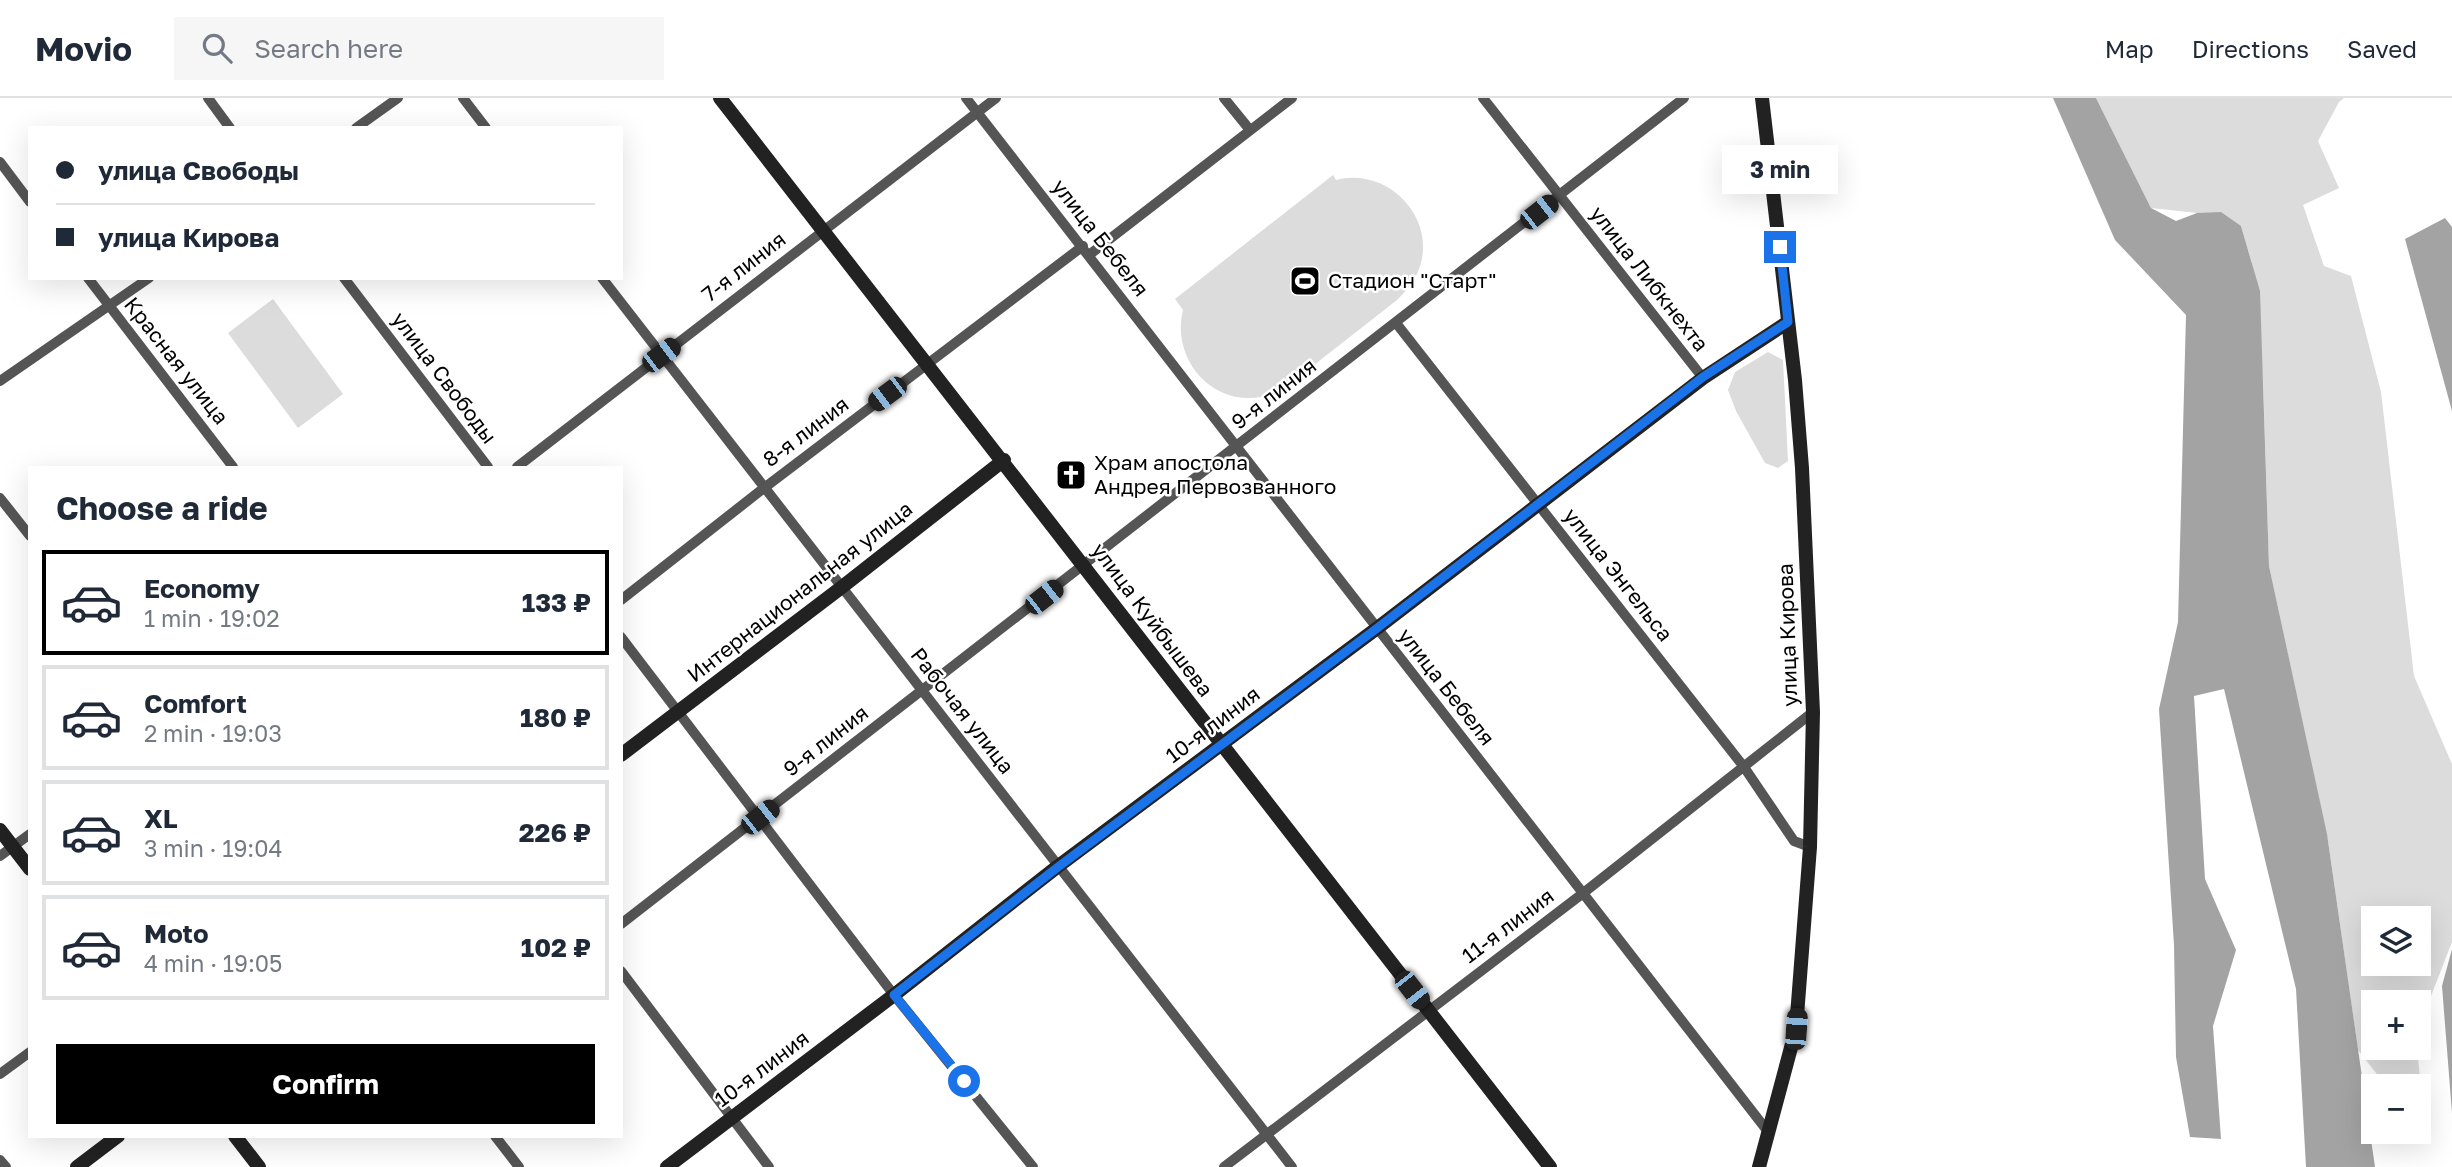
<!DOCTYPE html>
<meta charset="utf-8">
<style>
:root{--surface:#fff;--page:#f6f6f7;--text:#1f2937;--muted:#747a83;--line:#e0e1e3;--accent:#000}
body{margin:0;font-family:"Golos Text",sans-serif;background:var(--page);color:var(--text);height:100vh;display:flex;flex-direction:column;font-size:26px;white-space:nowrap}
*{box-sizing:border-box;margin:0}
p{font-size:23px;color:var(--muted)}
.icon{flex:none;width:38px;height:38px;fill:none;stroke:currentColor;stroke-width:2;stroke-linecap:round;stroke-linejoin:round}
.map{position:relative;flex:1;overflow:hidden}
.side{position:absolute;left:28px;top:368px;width:595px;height:672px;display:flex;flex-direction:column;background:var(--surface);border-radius:0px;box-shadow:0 7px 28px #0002}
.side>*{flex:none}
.top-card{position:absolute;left:28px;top:28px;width:595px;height:154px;border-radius:0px;box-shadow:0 7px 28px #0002;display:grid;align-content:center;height:154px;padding:0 28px;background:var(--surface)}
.controls{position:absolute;left:2361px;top:808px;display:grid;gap:14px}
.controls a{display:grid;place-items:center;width:70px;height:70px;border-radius:0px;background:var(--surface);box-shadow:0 7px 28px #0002;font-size:35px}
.end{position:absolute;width:32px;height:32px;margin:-16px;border:9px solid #1a73e8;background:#fff;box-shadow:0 0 0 4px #fff}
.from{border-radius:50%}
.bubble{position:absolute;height:49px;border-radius:0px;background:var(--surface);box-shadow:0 7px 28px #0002;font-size:23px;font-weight:700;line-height:49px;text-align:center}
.car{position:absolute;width:21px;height:42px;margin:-21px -10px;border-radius:9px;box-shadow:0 0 5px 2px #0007;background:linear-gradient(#222 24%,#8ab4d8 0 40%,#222 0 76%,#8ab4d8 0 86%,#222 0)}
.top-card b{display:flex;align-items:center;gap:24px;height:66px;font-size:26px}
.top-card b+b{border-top:2px solid var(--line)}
.top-card i{width:18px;height:18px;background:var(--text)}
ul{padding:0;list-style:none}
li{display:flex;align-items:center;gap:21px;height:105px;margin:0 14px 10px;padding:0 14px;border:4px solid var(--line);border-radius:0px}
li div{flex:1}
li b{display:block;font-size:26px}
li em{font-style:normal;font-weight:700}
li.active{border-color:var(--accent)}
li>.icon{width:63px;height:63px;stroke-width:1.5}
h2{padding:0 28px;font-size:32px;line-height:84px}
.cta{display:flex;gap:14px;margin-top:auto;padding:14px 28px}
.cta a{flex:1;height:80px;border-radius:0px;background:var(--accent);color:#fff;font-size:28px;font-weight:700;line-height:80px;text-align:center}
header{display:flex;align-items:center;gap:42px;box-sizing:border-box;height:98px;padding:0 35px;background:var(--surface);border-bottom:2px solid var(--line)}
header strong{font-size:33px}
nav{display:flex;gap:38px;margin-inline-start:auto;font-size:24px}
.search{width:490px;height:63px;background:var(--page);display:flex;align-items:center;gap:18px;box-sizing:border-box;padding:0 24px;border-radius:0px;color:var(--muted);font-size:26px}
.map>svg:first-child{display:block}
.green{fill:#dcdcdc;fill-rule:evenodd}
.water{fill:#a3a3a3}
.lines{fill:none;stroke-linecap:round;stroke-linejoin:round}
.street{stroke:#555;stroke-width:10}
.secondary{stroke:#222;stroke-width:14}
.route{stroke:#1a73e8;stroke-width:9}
.labels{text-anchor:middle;stroke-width:5;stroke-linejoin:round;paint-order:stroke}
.street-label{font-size:21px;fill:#000;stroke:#fff}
.poi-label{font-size:21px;fill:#000;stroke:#fff;text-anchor:start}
</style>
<header>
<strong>Movio</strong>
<div class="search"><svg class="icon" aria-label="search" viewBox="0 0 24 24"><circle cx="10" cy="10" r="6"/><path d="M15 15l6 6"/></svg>Search here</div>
<nav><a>Map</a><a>Directions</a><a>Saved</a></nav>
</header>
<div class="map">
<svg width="2452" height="1069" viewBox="0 0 2452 1069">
<rect width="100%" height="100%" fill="#fff"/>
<!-- green -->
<path class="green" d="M2096 0H2344L2339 4 2318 43 2339 90 2303 107 2324 168 2351 178 2381 294 2414 578 2452 666V844L2419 929 2418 905H2373V950H2417L2426 1039 2419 1029 2418 989H2387L2358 952 2328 743 2269 468 2263 281 2252 165 2241 128 2197 115 2151 110ZM2373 821H2418V866H2373Z
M1333 77 1336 82C1390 68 1441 124 1417 176 1412 186 1405 194 1397 202L1291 285C1281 291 1272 296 1261 299 1210 308 1171 259 1183 212L1175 201Z
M273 201 343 296 298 330 228 235Z
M1768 254 1783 262 1788 363 1778 370 1765 365 1736 313 1728 292 1735 274Z"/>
<!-- water -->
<path class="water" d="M2053 0H2096L2151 110 2176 123 2197 115 2221 114 2241 128 2260 193 2269 468 2327 736 2375 1069H2306L2296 891 2224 591 2194 598 2205 781 2236 852 2213 928 2221 1041 2190 1039 2176 959 2174 847 2159 611 2178 524 2186 217 2115 142Z
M2445 120 2452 129V313L2405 141Z
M2452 851V1015L2442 888Z"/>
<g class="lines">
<!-- street -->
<path class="street" d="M208 0 230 30
M463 0 486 30
M966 0 1769 1035
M1224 0 1250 32
M1483 0 1703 280
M356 30 398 0
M0 64 30 104
M1089 157 1292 0
M88 180 233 369
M344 180 488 369
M602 180 1292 1069
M1396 225 1744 669 1794 743 1810 749
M0 283 149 180
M517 369 996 0
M0 400 30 438
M621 502 764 390 1083 148
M621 539 894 897 1033 1069
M0 758 30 736
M621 826 1684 0
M621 873 769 1069
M0 976 30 954
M495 1038 519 1069
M0 1062 6 1069
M1224 1069 1582 796 1813 614"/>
<!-- secondary -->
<path class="secondary" d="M720 0C999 355 1272 714 1550 1069
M621 657 842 489 1004 362
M0 732 30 771
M235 1038 259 1069
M77 1069 118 1038
M667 1069 894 897 1057 769 1376 531 1703 280 1788 224
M1759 1069 1796 931 1810 749 1813 614 1802 370 1795 282 1762 0"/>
</g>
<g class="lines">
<!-- route -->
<path class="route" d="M964 983 894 897 1058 769 1376 531 1703 279 1788 224 1780 149"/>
</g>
<!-- icons -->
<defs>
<g id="stadium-square" transform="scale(1.575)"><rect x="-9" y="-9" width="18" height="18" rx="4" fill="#000" stroke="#fff"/><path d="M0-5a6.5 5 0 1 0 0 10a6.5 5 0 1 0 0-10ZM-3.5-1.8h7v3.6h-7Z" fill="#fff"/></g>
<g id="church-square" transform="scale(1.575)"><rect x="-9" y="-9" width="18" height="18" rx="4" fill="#000" stroke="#fff"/><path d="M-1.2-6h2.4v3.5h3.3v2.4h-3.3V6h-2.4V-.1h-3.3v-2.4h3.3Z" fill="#fff"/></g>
</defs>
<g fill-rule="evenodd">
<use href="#stadium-square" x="1305" y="183"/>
<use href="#church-square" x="1071" y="377"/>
</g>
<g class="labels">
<!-- street labels -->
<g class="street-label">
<text transform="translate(1100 140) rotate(52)" y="7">улица Бебеля</text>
<text transform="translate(744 169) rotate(-38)" y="7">7-я линия</text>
<text transform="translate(1649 181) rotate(52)" y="7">улица Либкнехта</text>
<text transform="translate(176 263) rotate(52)" y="7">Красная улица</text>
<text transform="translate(444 280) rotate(53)" y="7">улица Свободы</text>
<text transform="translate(1274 296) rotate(-38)" y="7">9-я линия</text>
<text transform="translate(806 334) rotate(-37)" y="7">8-я линия</text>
<text transform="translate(1618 477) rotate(52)" y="7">улица Энгельса</text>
<text transform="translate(800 494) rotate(-38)" y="7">Интернациональная улица</text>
<text transform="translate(1152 522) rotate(53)" y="7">улица Куйбышева</text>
<text transform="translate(1788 537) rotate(-92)" y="7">улица Кирова</text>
<text transform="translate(1446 589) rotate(52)" y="7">улица Бебеля</text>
<text transform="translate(962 613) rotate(52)" y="7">Рабочая улица</text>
<text transform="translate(1213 627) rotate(-37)" y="7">10-я линия</text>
<text transform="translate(826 643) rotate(-38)" y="7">9-я линия</text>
<text transform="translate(1508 828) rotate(-37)" y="7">11-я линия</text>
<text transform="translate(762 971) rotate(-37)" y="7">10-я линия</text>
</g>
<!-- poi labels -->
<g class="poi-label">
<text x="1328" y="190">Стадион "Старт"</text>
<text x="1094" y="372">Храм апостола<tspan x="1094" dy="24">Андрея Первозванного</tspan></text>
</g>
</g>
</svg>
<div class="controls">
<a><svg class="icon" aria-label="layers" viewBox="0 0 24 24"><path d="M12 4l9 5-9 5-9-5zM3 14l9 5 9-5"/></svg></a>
<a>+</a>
<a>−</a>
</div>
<i class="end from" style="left:964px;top:983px"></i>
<i class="end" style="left:1780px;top:149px"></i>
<div class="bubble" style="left:1722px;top:47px;width:116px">3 min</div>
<i class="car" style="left:1539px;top:114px;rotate:52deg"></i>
<i class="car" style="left:661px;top:257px;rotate:53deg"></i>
<i class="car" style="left:887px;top:296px;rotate:233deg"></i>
<i class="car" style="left:1044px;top:499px;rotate:52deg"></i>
<i class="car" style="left:760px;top:719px;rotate:52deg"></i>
<i class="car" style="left:1412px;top:892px;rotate:142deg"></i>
<i class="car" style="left:1796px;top:931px;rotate:4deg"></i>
<div class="top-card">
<b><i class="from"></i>улица Свободы</b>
<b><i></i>улица Кирова</b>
</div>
<section class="side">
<h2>Choose a ride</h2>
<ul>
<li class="active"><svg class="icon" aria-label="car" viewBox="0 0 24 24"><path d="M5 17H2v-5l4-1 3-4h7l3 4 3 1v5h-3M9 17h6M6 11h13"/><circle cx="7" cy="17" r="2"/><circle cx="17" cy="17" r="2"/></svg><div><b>Economy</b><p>1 min · 19:02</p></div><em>133 ₽</em></li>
<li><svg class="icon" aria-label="car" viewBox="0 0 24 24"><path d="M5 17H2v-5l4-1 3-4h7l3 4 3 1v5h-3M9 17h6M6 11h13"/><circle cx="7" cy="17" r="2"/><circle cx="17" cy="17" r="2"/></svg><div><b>Comfort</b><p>2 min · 19:03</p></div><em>180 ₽</em></li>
<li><svg class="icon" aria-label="car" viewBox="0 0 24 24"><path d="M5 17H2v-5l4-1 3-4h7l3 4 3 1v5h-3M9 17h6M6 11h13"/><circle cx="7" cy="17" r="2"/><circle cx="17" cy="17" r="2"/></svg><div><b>XL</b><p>3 min · 19:04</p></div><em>226 ₽</em></li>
<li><svg class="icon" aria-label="car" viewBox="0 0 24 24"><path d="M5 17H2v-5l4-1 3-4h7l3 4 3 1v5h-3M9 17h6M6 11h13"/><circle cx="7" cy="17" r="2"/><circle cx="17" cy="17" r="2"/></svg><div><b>Moto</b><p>4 min · 19:05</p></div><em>102 ₽</em></li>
</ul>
<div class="cta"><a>Confirm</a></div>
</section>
</div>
